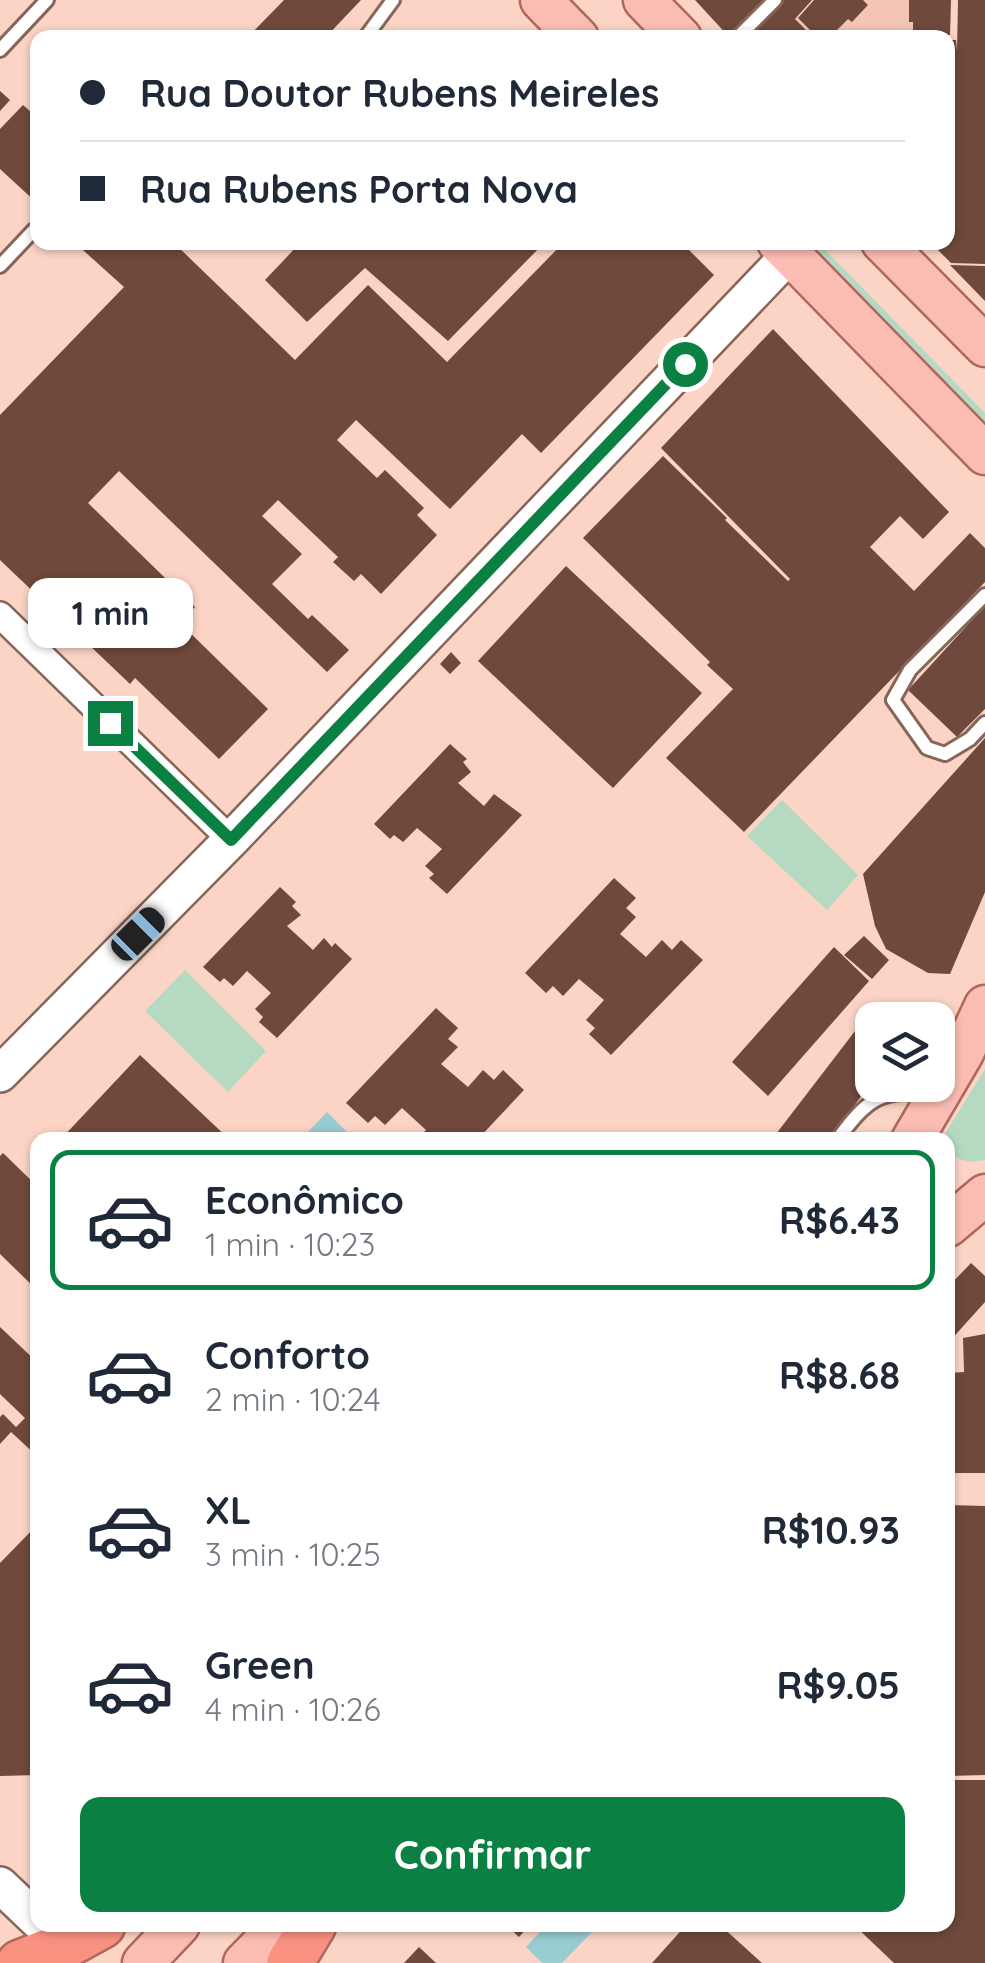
<!DOCTYPE html>
<html lang="pt">
<meta charset="utf-8">
<style>
:root{--surface:#fff;--page:#f6f6f7;--text:#1f2937;--muted:#747a83;--line:#e0e1e3;--accent:#0b8043}
body{margin:0;font-family:Quicksand,sans-serif;background:var(--page);color:var(--text);height:100vh;display:flex;flex-direction:column;font-size:38px;white-space:nowrap}
*{box-sizing:border-box;margin:0}
p{font-size:32px;color:var(--muted)}
.icon{flex:none;width:55px;height:55px;fill:none;stroke:currentColor;stroke-width:2;stroke-linecap:round;stroke-linejoin:round}
.map{position:relative;flex:1;overflow:hidden}
.details{position:absolute;left:30px;top:1132px;width:925px;height:800px;display:flex;flex-direction:column;background:var(--surface);border-radius:20px;box-shadow:0 2px 8px #0004}
.details>*{flex:none}
.top-card{position:absolute;left:30px;top:30px;width:925px;height:220px;border-radius:20px;box-shadow:0 2px 8px #0004;display:grid;align-content:center;height:220px;padding:0 50px;background:var(--surface)}
.buttons{position:absolute;left:855px;top:1002px;display:grid;gap:20px}
.buttons a{display:grid;place-items:center;width:100px;height:100px;border-radius:20px;background:var(--surface);box-shadow:0 2px 8px #0004;font-size:50px}
.end{position:absolute;width:45px;height:45px;margin:-22px;border:12px solid #0b8043;background:#fff;box-shadow:0 0 0 5px #fff}
.from{border-radius:50%}
.bubble{position:absolute;height:70px;border-radius:20px;background:var(--surface);box-shadow:0 2px 8px #0004;font-size:32px;font-weight:800;line-height:70px;text-align:center}
.car{position:absolute;width:30px;height:60px;margin:-30px -15px;border-radius:12px;box-shadow:0 0 8px 2px #0007;background:linear-gradient(#222 24%,#8ab4d8 0 40%,#222 0 76%,#8ab4d8 0 86%,#222 0)}
.top-card b{display:flex;align-items:center;gap:35px;height:95px;font-size:38px}
.top-card b+b{border-top:2px solid var(--line)}
.top-card i{width:25px;height:25px;background:var(--text)}
ul{padding:18px 0 0;list-style:none}
li{display:flex;align-items:center;gap:30px;height:140px;margin:0 20px 15px;padding:0 30px;border:5px solid transparent;border-radius:20px}
li div{flex:1}
li b{display:block;font-size:38px}
li em{font-style:normal;font-weight:800}
li.selected{border-color:var(--accent)}
li>.icon{width:90px;height:90px;stroke-width:1.5}
.action{display:flex;gap:20px;margin-top:auto;padding:20px 50px}
.action a{flex:1;height:115px;border-radius:20px;background:var(--accent);color:#fff;font-size:40px;font-weight:800;line-height:115px;text-align:center}
.map>svg:first-child{display:block}
.built{fill:#f4c5b5}
.green{fill:#b6d9c1}
.water{fill:#97cdd2}
.building{fill:#6f493b}
.lines{fill:none;stroke-linecap:round;stroke-linejoin:round}
.lane-casing{stroke:#876558;stroke-width:18}
.street-casing{stroke:#876558;stroke-width:30}
.secondary-casing{stroke:#876558;stroke-width:40}
.primary-casing{stroke:#af675b;stroke-width:45}
.highway-casing{stroke:#af675b;stroke-width:50}
.lane{stroke:#fff;stroke-width:12}
.street{stroke:#fff;stroke-width:25}
.secondary{stroke:#fff;stroke-width:35}
.primary{stroke:#fbbdb3;stroke-width:40}
.highway{stroke:#f99181;stroke-width:45}
.route{stroke:#0b8043;stroke-width:12}
</style>
<div class="map">
<svg width="985" height="1963" viewBox="0 0 985 1963">
<rect width="100%" height="100%" fill="#fcd4c6"/>
<!-- built -->
<path class="built" d="M814 0H951L950 35 780 38Z"/>
<!-- green -->
<path class="green" d="M809 243H819L839 264 985 413V423Z
M782 800 858 875 827 910 747 836Z
M185 970 266 1051 228 1092 145 1011Z
M985 1069V1160L967 1162 949 1154 946 1132Z"/>
<!-- water -->
<path class="water" d="M327 1112 355 1140H300Z
M546 1925H599L562 1963H542L526 1947Z"/>
<!-- building -->
<path class="building" d="M284 0H361L325 38H247Z
M695 0H812L795 19 814 38H730Z
M814 0H863L868 5 852 22 848 19 833 34 837 38H818L798 18Z
M909 0H951L950 35 913 33V22H909Z
M958 0H985V264L951 263 930 242H948V40H956L957 51Z
M0 91 10 100 0 111Z
M23 105 38 118V137L34 140 38 143V204L0 169V129Z
M74 242H173L295 360 368 285 447 362 564 242H681L714 275 541 453 522 434 450 509 356 420 337 440 377 478 385 470 424 508 417 515 437 535 381 594 361 574 354 581 333 562 338 557 278 500 262 516 302 554 272 584 308 619 312 615 349 650 327 672 119 471 88 503 195 607 180 623 268 709 219 759 135 678 130 684 0 560V415L124 287Z
M301 242H545L448 341 365 268 307 322 265 280Z
M950 265 985 266V301Z
M773 329 949 512 923 539 900 516 870 547 914 591 970 533 985 548V582L744 832 666 758 733 689 707 665 710 662 583 538 663 456 727 518 725 520 788 581 790 579 661 448Z
M566 566 702 693 613 788 478 661Z
M985 606V709L957 737 908 690Z
M451 652 461 663 450 674 440 664Z
M985 738V892L950 974 928 973 886 949 875 926 863 874Z
M450 744 467 759 463 762 471 772 458 783 484 806 494 794 522 815 447 894 429 878 434 874 425 866 442 849 417 828 403 842 394 835 390 839 374 824Z
M614 878 636 898 626 908 636 917 620 934 646 957 662 940 672 950 681 940 703 960 611 1055 589 1034 595 1028 586 1020 604 1000 579 979 563 996 553 986 546 993 525 973Z
M280 887 296 902 292 906 301 915 287 926 313 950 324 938 332 947 335 943 352 959 277 1038 259 1022 263 1017 255 1009 271 993 247 971 233 986 224 978 220 982 203 967Z
M864 936 889 960 872 979 844 955Z
M834 947 869 981 768 1096 732 1062Z
M875 1005 895 1020H872V1082L828 1140H783L776 1134Z
M436 1008 458 1028 448 1039 458 1047 441 1064 468 1087 483 1070 494 1080 503 1070 524 1090 477 1140H416L426 1130 402 1108 385 1125 375 1116 368 1123 346 1103Z
M140 1055 230 1140H60Z
M3 1153 38 1187V1291L0 1254V1156Z
M971 1263 985 1276V1302L948 1343V1287Z
M0 1327 38 1363V1457L11 1432 0 1444V1417L3 1414 16 1427 25 1418 0 1394Z
M985 1334V1473H948V1373L964 1372 963 1338Z
M948 1505 985 1506V1775L948 1776Z
M38 1524V1775L0 1776V1563Z
M948 1780H985V1963H894L854 1925H948Z
M506 1925H530L519 1937Z
M686 1925H720L762 1963H652Z
M419 1947 436 1963H404Z"/>
<g class="lines">
<!-- lane casing -->
<g class="lane-casing">
<path id="lane" d="M365 38 393 0
M737 38 775 0
M0 50 47 0
M0 266 34 230
M985 595 910 670 893 700 927 748 945 754 970 739 985 723
M837 1140C865 1102 882 1085 931 1096"/>
</g>
<!-- street casing -->
<g class="street-casing">
<path id="street" d="M0 615 231 840"/>
</g>
<!-- secondary casing -->
<g class="secondary-casing">
<path id="secondary" d="M0 1074 231 840 790 254
M0 1885 38 1921"/>
</g>
<!-- primary casing -->
<g class="primary-casing">
<path id="primary" d="M541 0 578 38
M644 0 681 38
M778 242 985 454
M882 242 985 346
M912 1140 963 1053 985 1006
M948 1226 985 1195
M143 1963 179 1925
M244 1963 281 1925"/>
</g>
<!-- highway casing -->
<g class="highway-casing">
<path id="highway" d="M20 1963 64 1946 102 1925
M290 1963 313 1925"/>
</g>
<!-- lane -->
<use href="#lane" class="lane"/>
<!-- street -->
<use href="#street" class="street"/>
<!-- secondary -->
<use href="#secondary" class="secondary"/>
<!-- primary -->
<use href="#primary" class="primary"/>
<!-- highway -->
<use href="#highway" class="highway"/>
</g>
<g class="lines">
<!-- route -->
<path class="route" d="M110 723 231 840 685 364"/>
</g>
</svg>
<div class="buttons">
<a><svg class="icon" aria-label="layers" viewBox="0 0 24 24"><path d="M12 4l9 5-9 5-9-5zM3 14l9 5 9-5"/></svg></a>
</div>
<i class="end from" style="left:685px;top:364px"></i>
<i class="end" style="left:110px;top:723px"></i>
<div class="bubble" style="left:28px;top:578px;width:165px">1 min</div>
<i class="car" style="left:138px;top:934px;rotate:45deg"></i>
<div class="top-card">
<b><i class="from"></i>Rua Doutor Rubens Meireles</b>
<b><i></i>Rua Rubens Porta Nova</b>
</div>
<section class="details">
<ul>
<li class="selected"><svg class="icon" aria-label="car" viewBox="0 0 24 24"><path d="M5 17H2v-5l4-1 3-4h7l3 4 3 1v5h-3M9 17h6M6 11h13"/><circle cx="7" cy="17" r="2"/><circle cx="17" cy="17" r="2"/></svg><div><b>Econômico</b><p>1 min · 10:23</p></div><em>R$6.43</em></li>
<li><svg class="icon" aria-label="car" viewBox="0 0 24 24"><path d="M5 17H2v-5l4-1 3-4h7l3 4 3 1v5h-3M9 17h6M6 11h13"/><circle cx="7" cy="17" r="2"/><circle cx="17" cy="17" r="2"/></svg><div><b>Conforto</b><p>2 min · 10:24</p></div><em>R$8.68</em></li>
<li><svg class="icon" aria-label="car" viewBox="0 0 24 24"><path d="M5 17H2v-5l4-1 3-4h7l3 4 3 1v5h-3M9 17h6M6 11h13"/><circle cx="7" cy="17" r="2"/><circle cx="17" cy="17" r="2"/></svg><div><b>XL</b><p>3 min · 10:25</p></div><em>R$10.93</em></li>
<li><svg class="icon" aria-label="car" viewBox="0 0 24 24"><path d="M5 17H2v-5l4-1 3-4h7l3 4 3 1v5h-3M9 17h6M6 11h13"/><circle cx="7" cy="17" r="2"/><circle cx="17" cy="17" r="2"/></svg><div><b>Green</b><p>4 min · 10:26</p></div><em>R$9.05</em></li>
</ul>
<div class="action"><a>Confirmar</a></div>
</section>
</div>
